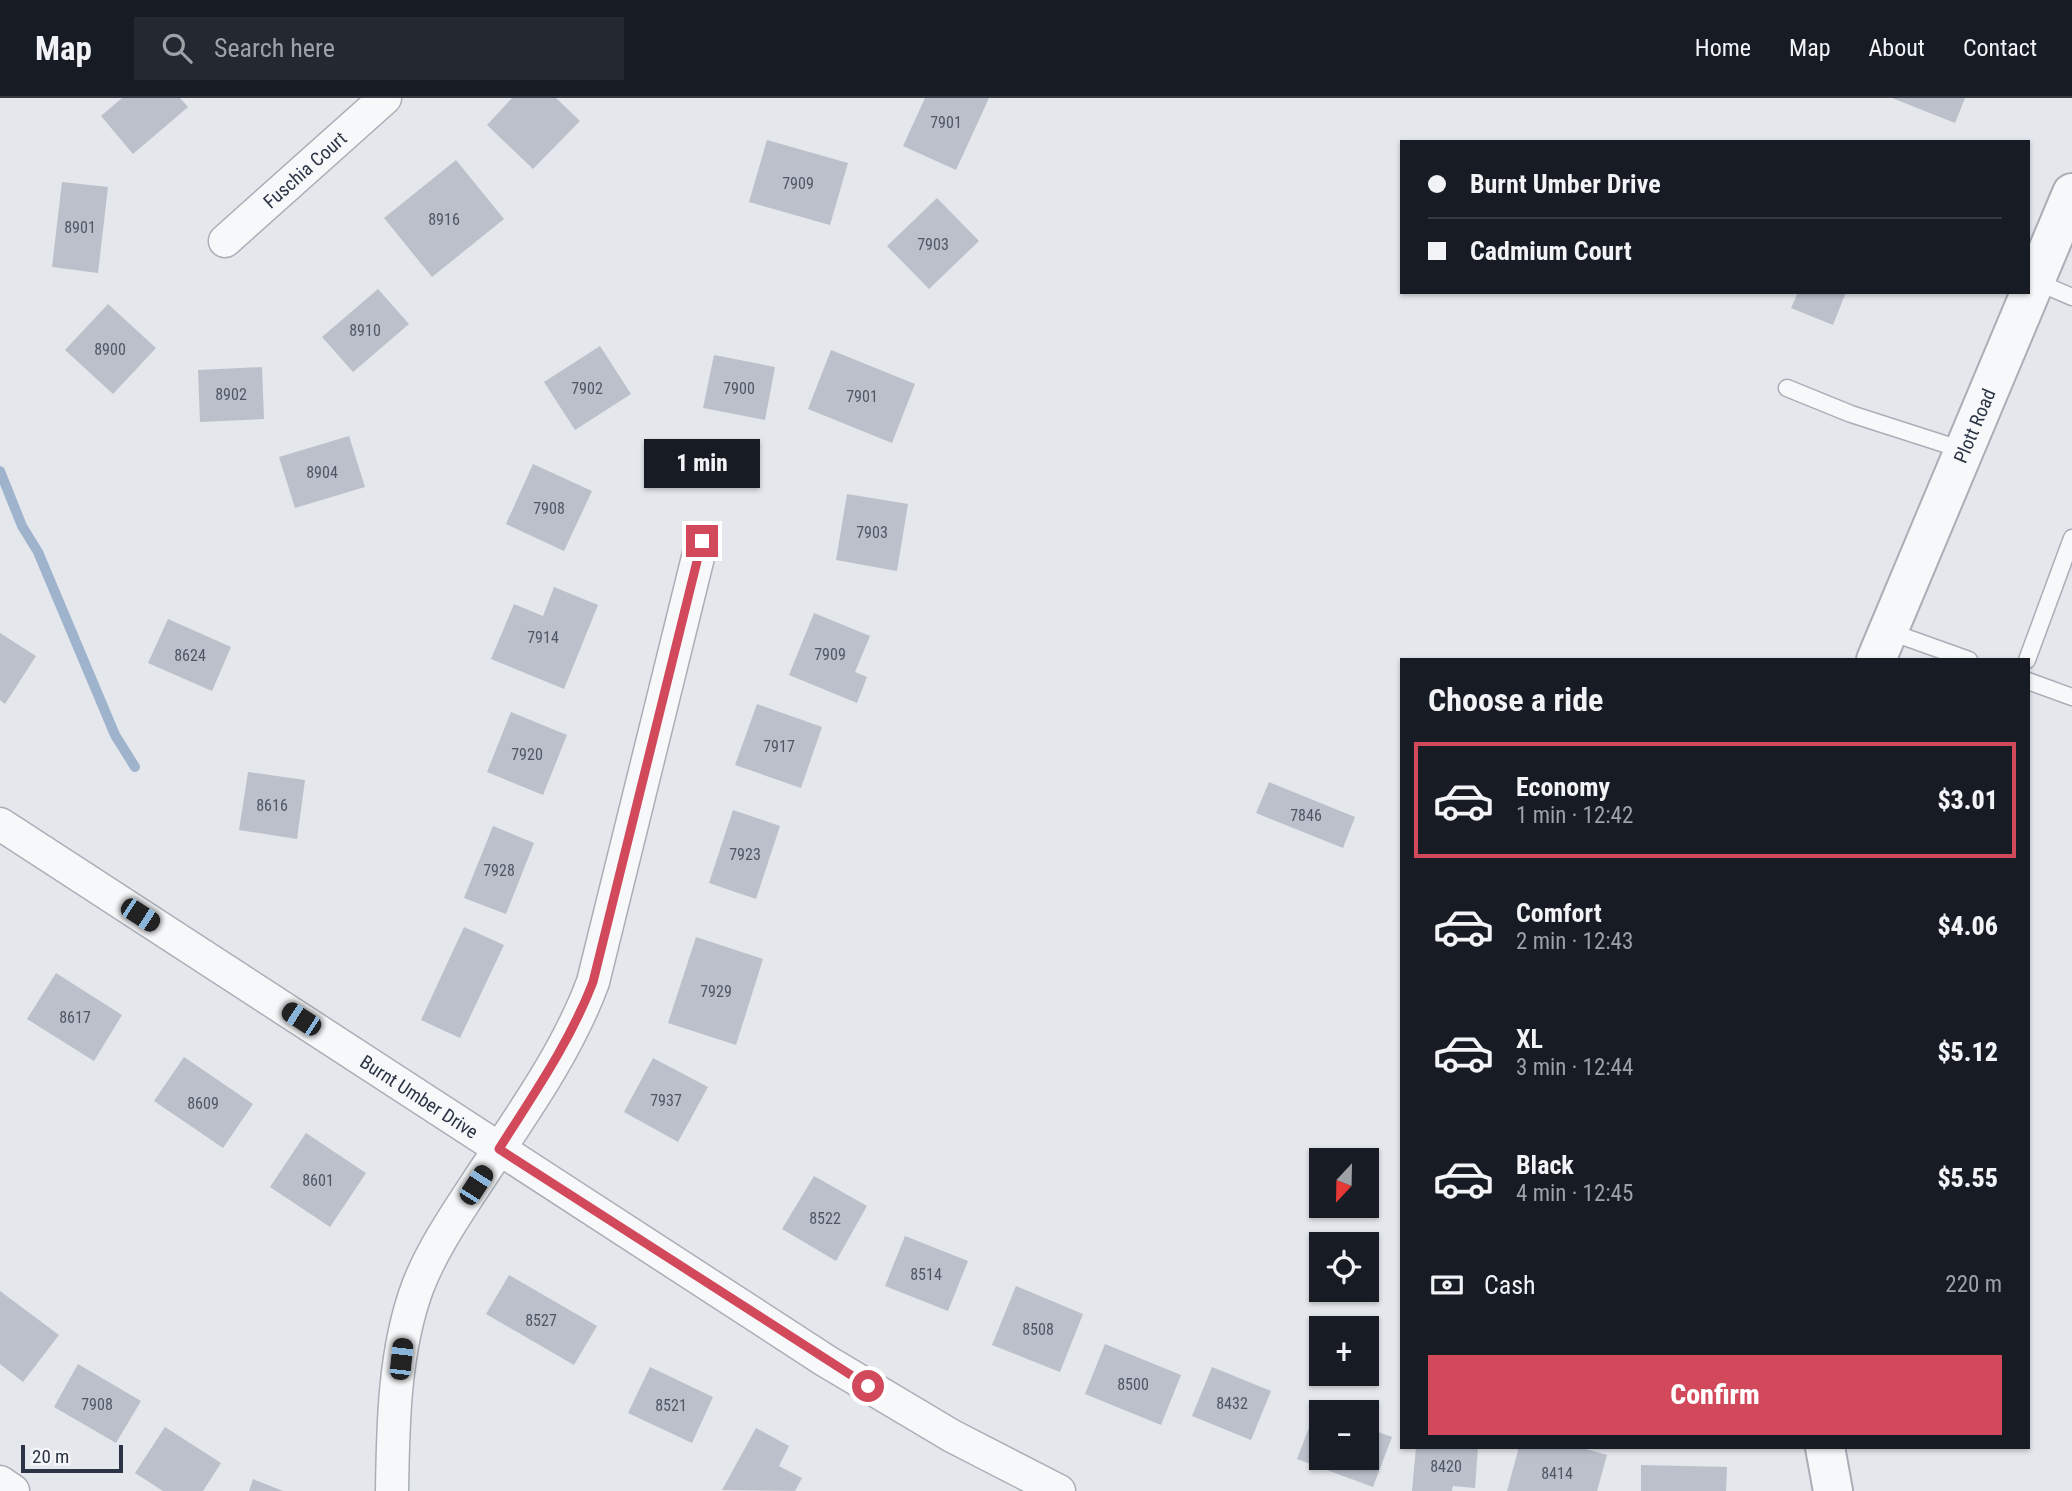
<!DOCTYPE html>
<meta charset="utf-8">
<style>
:root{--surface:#171b24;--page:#242831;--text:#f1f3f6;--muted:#9ea1a6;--line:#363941;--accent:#d1495b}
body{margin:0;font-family:"Roboto Condensed",sans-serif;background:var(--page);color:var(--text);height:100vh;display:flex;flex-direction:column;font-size:26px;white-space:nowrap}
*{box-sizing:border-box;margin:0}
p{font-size:23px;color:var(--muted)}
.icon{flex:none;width:38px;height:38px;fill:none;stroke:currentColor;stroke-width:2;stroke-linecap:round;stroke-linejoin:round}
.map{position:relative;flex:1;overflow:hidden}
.side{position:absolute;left:1400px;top:560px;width:630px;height:791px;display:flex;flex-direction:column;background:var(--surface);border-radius:0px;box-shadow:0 2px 5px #0004}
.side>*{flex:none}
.hud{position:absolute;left:1400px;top:42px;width:630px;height:154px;border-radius:0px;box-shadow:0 2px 5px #0004;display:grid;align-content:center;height:154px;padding:0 28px;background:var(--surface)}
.needle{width:46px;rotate:202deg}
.controls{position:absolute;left:1309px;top:1050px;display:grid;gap:14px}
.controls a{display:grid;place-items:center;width:70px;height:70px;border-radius:0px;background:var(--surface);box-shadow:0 2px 5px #0004;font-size:35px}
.scale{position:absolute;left:21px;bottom:18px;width:102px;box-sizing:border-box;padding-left:7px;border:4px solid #2b3445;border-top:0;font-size:19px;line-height:24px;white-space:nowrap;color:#2b3445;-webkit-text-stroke:5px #f4f6f9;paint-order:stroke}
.end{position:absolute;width:32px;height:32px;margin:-16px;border:9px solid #d1495b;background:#fff;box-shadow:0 0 0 4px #fff}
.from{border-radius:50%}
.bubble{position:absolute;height:49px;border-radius:0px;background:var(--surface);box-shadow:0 2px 5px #0004;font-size:23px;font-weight:800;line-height:49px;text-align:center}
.car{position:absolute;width:21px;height:42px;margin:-21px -10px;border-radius:9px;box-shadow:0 0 5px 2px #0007;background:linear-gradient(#222 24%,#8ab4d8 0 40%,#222 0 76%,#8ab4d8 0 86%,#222 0)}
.hud b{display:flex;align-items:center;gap:24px;height:66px;font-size:26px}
.hud b+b{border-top:2px solid var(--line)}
.hud i{width:18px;height:18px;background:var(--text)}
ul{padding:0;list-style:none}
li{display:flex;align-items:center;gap:21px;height:116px;margin:0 14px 10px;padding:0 14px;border:4px solid transparent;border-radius:0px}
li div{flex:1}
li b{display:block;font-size:26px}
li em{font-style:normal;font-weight:800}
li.on{border-color:var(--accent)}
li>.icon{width:63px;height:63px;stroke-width:1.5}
h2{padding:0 28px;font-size:32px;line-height:84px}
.pay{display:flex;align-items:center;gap:18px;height:77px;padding:0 28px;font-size:26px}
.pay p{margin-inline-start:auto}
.button{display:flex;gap:14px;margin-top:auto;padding:14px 28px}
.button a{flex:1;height:80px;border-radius:0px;background:var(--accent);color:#fff;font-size:28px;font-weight:800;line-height:80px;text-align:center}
header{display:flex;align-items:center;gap:42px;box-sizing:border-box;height:98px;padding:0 35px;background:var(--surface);border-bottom:2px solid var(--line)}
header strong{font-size:33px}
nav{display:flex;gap:38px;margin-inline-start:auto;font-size:24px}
.search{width:490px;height:63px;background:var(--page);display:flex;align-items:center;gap:18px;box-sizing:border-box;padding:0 24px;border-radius:0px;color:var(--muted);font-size:26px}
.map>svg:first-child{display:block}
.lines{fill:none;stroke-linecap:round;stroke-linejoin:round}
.stream{stroke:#9fb4cc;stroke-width:10}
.building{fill:#bbc0ca}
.service-casing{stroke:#a9aeb7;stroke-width:19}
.minor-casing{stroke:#a9aeb7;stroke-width:35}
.tertiary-casing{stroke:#a9aeb7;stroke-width:42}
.service{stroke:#f7f8fa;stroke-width:16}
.minor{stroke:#f7f8fa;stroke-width:32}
.tertiary{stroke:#f7f8fa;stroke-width:38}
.route{stroke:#d1495b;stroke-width:9}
.labels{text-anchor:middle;stroke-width:5;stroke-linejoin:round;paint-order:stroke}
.number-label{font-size:16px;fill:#4f5766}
.street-label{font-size:19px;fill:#2b3445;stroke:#f4f6f9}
</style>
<header>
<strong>Map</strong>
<div class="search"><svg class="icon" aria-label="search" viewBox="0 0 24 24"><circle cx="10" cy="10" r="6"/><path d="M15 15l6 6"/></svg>Search here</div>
<nav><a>Home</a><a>Map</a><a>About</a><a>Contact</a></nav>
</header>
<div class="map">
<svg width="2072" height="1393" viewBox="0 0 2072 1393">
<rect width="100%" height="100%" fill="#e4e7ec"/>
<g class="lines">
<!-- stream -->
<path class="stream" d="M0 373 22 428 38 454 115 637 135 669"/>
</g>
<!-- building -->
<path class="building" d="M122 0H180L188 9 133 56 101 18Z
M512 0H556L580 23 533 71 487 27Z
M925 0H989L956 72 903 48Z
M1892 0H1965L1955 25Z
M767 42 848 65 830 127 749 104Z
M456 62 504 121 432 179 384 120Z
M62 84 108 89 98 175 52 169Z
M937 100 979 143 929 191 887 148Z
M378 191 409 226 353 274 322 239Z
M1798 194H1846L1833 227 1791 210Z
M108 206 156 250 113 296 65 252Z
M600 248 631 296 575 332 544 284Z
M831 252 915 286 892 345 808 311Z
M714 257 775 269 765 322 703 310Z
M262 269 264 321 200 324 198 272Z
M349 338 365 389 295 410 279 359Z
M533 366 592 393 564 453 506 426Z
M847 396 908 406 897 473 836 462Z
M554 489 598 507 564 591 491 561 514 506 543 518Z
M814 515 870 538 855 574 867 579 857 605 789 577Z
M168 521 231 549 212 593 148 565Z
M0 535 36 558 5 606 0 602Z
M757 606 822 629 801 690 735 667Z
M511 614 567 637 543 697 487 674Z
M248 674 305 682 297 741 239 732Z
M1269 684 1355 719 1343 750 1256 715Z
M733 712 780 728 756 801 709 785Z
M493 728 534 745 506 816 464 800Z
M464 829 504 847 460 940 421 922Z
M696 839 763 861 736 947 668 925Z
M56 875 122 917 94 963 27 921Z
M184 959 253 1006 223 1050 154 1003Z
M653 960 708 989 678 1044 624 1014Z
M306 1035 366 1075 330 1129 270 1089Z
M814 1078 867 1108 836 1163 782 1131Z
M905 1138 968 1163 948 1213 885 1188Z
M509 1177 597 1228 574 1267 486 1216Z
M1016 1188 1083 1216 1060 1274 992 1247Z
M0 1193 59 1237 23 1284 0 1266Z
M1105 1246 1181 1277 1161 1327 1085 1296Z
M78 1266 141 1303 116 1345 54 1309Z
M650 1269 713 1299 692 1345 628 1315Z
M1212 1269 1271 1293 1251 1342 1192 1318Z
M1316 1311 1321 1313V1360H1367V1330L1392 1339 1373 1389 1297 1361Z
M165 1329 221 1365 203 1393H163L135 1375Z
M756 1330 789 1348 779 1368 802 1380 795 1393 722 1392Z
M1416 1349H1478L1475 1390 1453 1388 1452 1393H1412Z
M1519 1349H1579L1607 1357 1597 1393H1507Z
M1641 1367 1727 1369 1726 1393H1641Z
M253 1381 283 1393H249Z"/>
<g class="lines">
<!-- service casing -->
<g class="service-casing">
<path id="service" d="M2035 183 2072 199
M1787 290 1851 316 1963 352
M1888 533 1969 562
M2027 562 2072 440
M2028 583 2072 599"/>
</g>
<!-- minor casing -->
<g class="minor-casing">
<g id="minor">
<path id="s1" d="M225 143 385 0"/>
<path id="s2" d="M0 726 826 1263 952 1338 1059 1393"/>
<path d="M0 1384 13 1393"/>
<path d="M392 1393C393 1326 394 1252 418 1188 432 1152 455 1118 476 1086 518 1022 566 957 593 884L702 443"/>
</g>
</g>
<!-- tertiary casing -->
<g class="tertiary-casing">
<g id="tertiary">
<path id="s3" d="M1876 562 2072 95"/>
<path d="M1825 1349 1833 1393"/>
</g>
</g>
<!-- service -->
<use href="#service" class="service"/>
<!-- minor -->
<use href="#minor" class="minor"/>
<!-- tertiary -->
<use href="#tertiary" class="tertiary"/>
</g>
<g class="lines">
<!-- route -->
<path class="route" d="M702 443 593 884C570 944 533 997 499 1051L868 1288"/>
</g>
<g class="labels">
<!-- number labels -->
<g class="number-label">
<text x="946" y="30">7901</text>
<text x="798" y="91">7909</text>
<text x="444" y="127">8916</text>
<text x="80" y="135">8901</text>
<text x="933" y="152">7903</text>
<text x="365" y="238">8910</text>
<text x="110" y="257">8900</text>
<text x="587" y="296">7902</text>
<text x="739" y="296">7900</text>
<text x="231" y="302">8902</text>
<text x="862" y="304">7901</text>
<text x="322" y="380">8904</text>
<text x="549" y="416">7908</text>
<text x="872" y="440">7903</text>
<text x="543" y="545">7914</text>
<text x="830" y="562">7909</text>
<text x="190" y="563">8624</text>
<text x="779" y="654">7917</text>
<text x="527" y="662">7920</text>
<text x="272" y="713">8616</text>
<text x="1306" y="723">7846</text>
<text x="745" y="762">7923</text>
<text x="499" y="778">7928</text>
<text x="716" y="899">7929</text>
<text x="75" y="925">8617</text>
<text x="666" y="1008">7937</text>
<text x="203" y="1011">8609</text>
<text x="318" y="1088">8601</text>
<text x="825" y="1126">8522</text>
<text x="926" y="1182">8514</text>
<text x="541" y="1228">8527</text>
<text x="1038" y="1237">8508</text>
<text x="1133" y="1292">8500</text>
<text x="1232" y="1311">8432</text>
<text x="97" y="1312">7908</text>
<text x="671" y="1313">8521</text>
<text x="1446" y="1374">8420</text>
<text x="1557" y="1381">8414</text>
</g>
<!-- street labels -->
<g class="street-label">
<text dy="7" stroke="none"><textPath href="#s1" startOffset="107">Fuschia Court</textPath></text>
<text dy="7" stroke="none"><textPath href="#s3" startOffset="254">Plott Road</textPath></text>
<text dy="7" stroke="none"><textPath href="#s2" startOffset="500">Burnt Umber Drive</textPath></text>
</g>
</g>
</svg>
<div class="controls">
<a><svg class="needle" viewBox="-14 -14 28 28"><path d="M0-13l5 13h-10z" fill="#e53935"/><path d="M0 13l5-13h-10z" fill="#9ea1a6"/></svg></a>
<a><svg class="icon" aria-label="locate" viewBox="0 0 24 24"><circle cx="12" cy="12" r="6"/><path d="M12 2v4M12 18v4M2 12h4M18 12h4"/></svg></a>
<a>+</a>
<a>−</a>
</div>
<div class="scale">20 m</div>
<i class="end from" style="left:868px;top:1288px"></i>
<i class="end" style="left:702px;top:443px"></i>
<div class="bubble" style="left:644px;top:341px;width:116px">1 min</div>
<i class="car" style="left:140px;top:817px;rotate:123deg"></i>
<i class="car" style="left:301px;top:921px;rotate:303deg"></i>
<i class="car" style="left:476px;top:1087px;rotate:33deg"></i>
<i class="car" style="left:401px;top:1261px;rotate:6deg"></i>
<div class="hud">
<b><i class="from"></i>Burnt Umber Drive</b>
<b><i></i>Cadmium Court</b>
</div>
<section class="side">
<h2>Choose a ride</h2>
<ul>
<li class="on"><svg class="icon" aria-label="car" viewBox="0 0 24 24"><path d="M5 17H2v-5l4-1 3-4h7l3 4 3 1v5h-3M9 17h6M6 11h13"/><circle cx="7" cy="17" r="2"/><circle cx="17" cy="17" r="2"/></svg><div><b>Economy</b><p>1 min · 12:42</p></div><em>$3.01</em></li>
<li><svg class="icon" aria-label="car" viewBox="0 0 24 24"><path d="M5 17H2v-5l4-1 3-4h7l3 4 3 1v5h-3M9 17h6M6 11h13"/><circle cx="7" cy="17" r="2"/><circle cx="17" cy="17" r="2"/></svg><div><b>Comfort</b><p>2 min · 12:43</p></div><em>$4.06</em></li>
<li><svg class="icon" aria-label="car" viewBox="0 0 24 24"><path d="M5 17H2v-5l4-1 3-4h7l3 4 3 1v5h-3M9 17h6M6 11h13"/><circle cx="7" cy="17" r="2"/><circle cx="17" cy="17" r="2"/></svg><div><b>XL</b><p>3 min · 12:44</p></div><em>$5.12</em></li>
<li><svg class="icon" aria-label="car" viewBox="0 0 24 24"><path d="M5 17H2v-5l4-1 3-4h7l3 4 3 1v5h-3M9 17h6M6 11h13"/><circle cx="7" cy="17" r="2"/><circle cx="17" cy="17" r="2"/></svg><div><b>Black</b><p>4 min · 12:45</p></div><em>$5.55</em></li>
</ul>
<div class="pay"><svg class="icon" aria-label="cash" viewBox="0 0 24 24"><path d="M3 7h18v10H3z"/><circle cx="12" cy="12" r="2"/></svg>Cash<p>220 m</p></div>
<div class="button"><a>Confirm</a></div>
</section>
</div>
